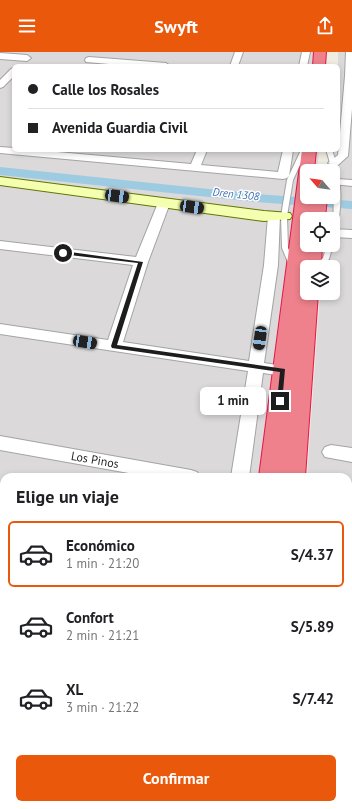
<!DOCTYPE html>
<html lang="es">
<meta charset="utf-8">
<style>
:root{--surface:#fff;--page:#f6f6f6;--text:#202124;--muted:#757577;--line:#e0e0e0;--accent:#ea580c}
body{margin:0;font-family:"PT Sans",sans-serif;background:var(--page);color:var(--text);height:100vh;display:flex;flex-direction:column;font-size:15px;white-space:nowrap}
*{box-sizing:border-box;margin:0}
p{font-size:13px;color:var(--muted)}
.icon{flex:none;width:22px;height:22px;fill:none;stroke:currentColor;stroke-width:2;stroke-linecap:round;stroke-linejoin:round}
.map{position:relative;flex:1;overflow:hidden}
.panel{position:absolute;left:0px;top:421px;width:352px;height:336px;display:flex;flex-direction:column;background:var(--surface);border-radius:12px 12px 0 0;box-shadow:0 2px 6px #0003}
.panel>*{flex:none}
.hud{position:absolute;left:12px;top:12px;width:328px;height:88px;border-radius:6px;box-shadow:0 2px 6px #0003;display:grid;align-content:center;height:88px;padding:0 16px;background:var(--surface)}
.needle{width:26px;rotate:298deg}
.controls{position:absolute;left:300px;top:112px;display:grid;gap:8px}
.controls a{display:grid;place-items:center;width:40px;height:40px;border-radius:6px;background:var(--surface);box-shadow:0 2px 6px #0003;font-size:20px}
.end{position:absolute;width:18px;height:18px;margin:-9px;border:5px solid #1d1d1d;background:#fff;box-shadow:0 0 0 2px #fff}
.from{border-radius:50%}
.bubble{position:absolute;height:28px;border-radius:6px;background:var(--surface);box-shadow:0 2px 6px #0003;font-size:13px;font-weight:600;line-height:28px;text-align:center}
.car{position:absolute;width:12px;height:24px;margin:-12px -6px;border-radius:5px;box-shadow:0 0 3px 1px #0007;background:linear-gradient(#222 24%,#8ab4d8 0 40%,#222 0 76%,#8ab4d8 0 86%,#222 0)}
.hud b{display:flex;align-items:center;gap:14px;height:38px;font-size:15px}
.hud b+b{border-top:1px solid var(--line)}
.hud i{width:10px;height:10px;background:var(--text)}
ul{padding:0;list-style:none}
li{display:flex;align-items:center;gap:12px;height:66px;margin:0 8px 6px;padding:0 8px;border:2px solid transparent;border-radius:6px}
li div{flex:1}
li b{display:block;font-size:15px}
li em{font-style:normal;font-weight:600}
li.selected{border-color:var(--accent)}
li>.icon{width:36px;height:36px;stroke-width:1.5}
h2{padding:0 16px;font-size:18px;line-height:48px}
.action{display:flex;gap:8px;margin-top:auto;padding:8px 16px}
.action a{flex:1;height:46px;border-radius:6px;background:var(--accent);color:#fff;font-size:16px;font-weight:600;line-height:46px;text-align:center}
header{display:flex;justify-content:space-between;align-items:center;height:52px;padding:0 16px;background:var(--accent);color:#fff;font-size:18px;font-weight:600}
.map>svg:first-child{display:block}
.residential{fill:#dbd9d9}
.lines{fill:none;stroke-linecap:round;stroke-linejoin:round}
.canal{fill:#9dcbe1;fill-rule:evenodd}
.lane-casing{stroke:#a4a4a4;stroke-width:2}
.street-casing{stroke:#a4a4a4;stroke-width:2}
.secondary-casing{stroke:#5f7700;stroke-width:2}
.highway-casing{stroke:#e81449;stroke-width:2}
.lane{fill:#fff;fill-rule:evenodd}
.street{fill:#fff;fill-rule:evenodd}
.secondary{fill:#f4ffaf;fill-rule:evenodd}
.highway{fill:#ee818b;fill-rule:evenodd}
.route{fill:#1d1d1d}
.labels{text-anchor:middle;stroke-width:3;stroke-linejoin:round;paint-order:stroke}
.far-water-label{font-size:11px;font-style:italic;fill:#4170b4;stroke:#fff}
.street-label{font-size:12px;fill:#1d1d1d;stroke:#fff}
</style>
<header><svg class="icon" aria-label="menu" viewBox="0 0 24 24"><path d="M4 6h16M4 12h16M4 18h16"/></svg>Swyft<svg class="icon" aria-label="share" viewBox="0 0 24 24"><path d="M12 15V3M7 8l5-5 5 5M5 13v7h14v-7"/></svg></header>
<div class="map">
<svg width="352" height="757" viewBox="0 0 352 757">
<rect width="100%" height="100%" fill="#efece1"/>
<!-- residential -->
<path class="residential" d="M0 0H326L325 14H14V98H319L317 119H307V241L294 425H4V753H269V757H0Z
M338 0H352V757H282V753H348V425H307L320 241H333V215H322L324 193H333V167H326L328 145H333V119H329L331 98H338Z"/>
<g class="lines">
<!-- canal -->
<path class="canal" d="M0 115 256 142 352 149V157L256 150 0 123Z"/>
<!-- lane casing -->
<g class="lane-casing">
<path id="lane" d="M301 98H307L293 128 287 164 288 196 298 215 294 217 290 215 282 196 281 164 287 128Z
M326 98H332C342 125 343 152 336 180L333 182C333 151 337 129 326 98Z
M333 192V193L329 207 321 215H313L323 206 327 193Z"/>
</g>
<!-- street casing -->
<g class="street-casing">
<path id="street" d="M235 0H243L238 14H230Z
M302 0H310L307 14H299Z
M346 0H352V57L348 104 338 113 334 114 328 111 338 103 345 24Z
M0 1 27 3 31 6 27 9 0 7Z
M89 5 166 11 170 14H132L86 10 85 8 86 6Z
M14 16V24L3 35 0 36V28L11 17Z
M0 95 14 96V98H35L191 112 197 98H207L201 113 278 120 283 98H293L289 124 287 126 283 127 0 101Z
M337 127 352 128V134L333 132V128Z
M164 147 168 148 170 151 148 210 123 290 249 309 264 213 268 164 270 161H278L280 164 278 213 264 311 289 315 291 319 289 323 283 324 263 321 249 425H231L248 319 0 282V272L108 288 133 213 0 197V189L136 205 158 151 160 148Z
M333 177 352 178V186L333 185Z
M0 384 191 418 197 420 200 425H151L0 398Z
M331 393 352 396V410L325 405 322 400 325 395Z
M348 597 352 598V620L348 619Z
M0 619 4 620V642L0 641Z
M171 753H197L196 757H170Z"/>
</g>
<!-- secondary casing -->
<g class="secondary-casing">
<path id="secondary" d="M0 125 264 159 290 161 292 164 290 167 264 169 0 133Z"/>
</g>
<!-- highway casing -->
<g class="highway-casing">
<path id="highway" d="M314 0H326L325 14H313Z
M302 98H316L314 119H307V145H311L309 167H307L306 192 322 193 321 215H307V219L304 216 302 239 307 236V241H318L305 425H259Z
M311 145H327L325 167H309Z
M216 753H279V757H216Z"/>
</g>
<!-- lane -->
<use href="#lane" class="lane"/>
<!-- street -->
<use href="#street" class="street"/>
<!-- secondary -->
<use href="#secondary" class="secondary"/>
<!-- highway -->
<use href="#highway" class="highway"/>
</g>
<!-- route -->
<path class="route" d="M63 199 143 210 117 293 285 317 282 351H277V349L280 320 112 296 111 294 138 211 61 202 60 201Z"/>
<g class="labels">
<!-- far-water labels -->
<g class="far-water-label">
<text transform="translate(236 142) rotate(6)" y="4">Dren 1308</text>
</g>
<!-- street labels -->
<g class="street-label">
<text transform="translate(95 408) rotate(10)" y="4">Los Pinos</text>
</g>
</g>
</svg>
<div class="controls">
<a><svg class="needle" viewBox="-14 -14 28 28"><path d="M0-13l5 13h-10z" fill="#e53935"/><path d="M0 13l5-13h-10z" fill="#757577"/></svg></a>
<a><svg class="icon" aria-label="locate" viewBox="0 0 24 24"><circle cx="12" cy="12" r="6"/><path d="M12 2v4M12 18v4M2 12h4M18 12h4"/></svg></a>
<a><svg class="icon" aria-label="layers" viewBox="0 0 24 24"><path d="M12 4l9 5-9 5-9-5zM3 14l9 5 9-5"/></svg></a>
</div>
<i class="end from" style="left:63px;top:201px"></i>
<i class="end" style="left:280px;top:349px"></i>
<div class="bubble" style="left:200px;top:335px;width:66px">1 min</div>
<i class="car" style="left:117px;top:144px;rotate:98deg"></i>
<i class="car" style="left:192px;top:155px;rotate:98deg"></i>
<i class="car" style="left:260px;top:286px;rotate:188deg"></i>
<i class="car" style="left:85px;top:290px;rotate:99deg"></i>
<div class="hud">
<b><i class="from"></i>Calle los Rosales</b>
<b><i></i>Avenida Guardia Civil</b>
</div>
<section class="panel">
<h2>Elige un viaje</h2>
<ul>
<li class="selected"><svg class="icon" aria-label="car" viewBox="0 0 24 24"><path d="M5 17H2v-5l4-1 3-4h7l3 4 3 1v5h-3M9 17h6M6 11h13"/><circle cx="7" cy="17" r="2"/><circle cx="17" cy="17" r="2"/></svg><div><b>Económico</b><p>1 min · 21:20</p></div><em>S/4.37</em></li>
<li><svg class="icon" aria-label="car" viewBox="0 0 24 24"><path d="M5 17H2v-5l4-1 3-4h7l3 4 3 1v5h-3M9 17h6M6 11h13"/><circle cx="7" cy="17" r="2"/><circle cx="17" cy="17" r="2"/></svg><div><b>Confort</b><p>2 min · 21:21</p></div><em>S/5.89</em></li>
<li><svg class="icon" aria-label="car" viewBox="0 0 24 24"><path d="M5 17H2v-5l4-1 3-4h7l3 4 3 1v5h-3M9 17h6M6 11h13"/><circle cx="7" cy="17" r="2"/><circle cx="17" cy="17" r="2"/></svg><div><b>XL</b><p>3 min · 21:22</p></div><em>S/7.42</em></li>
</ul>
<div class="action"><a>Confirmar</a></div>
</section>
</div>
